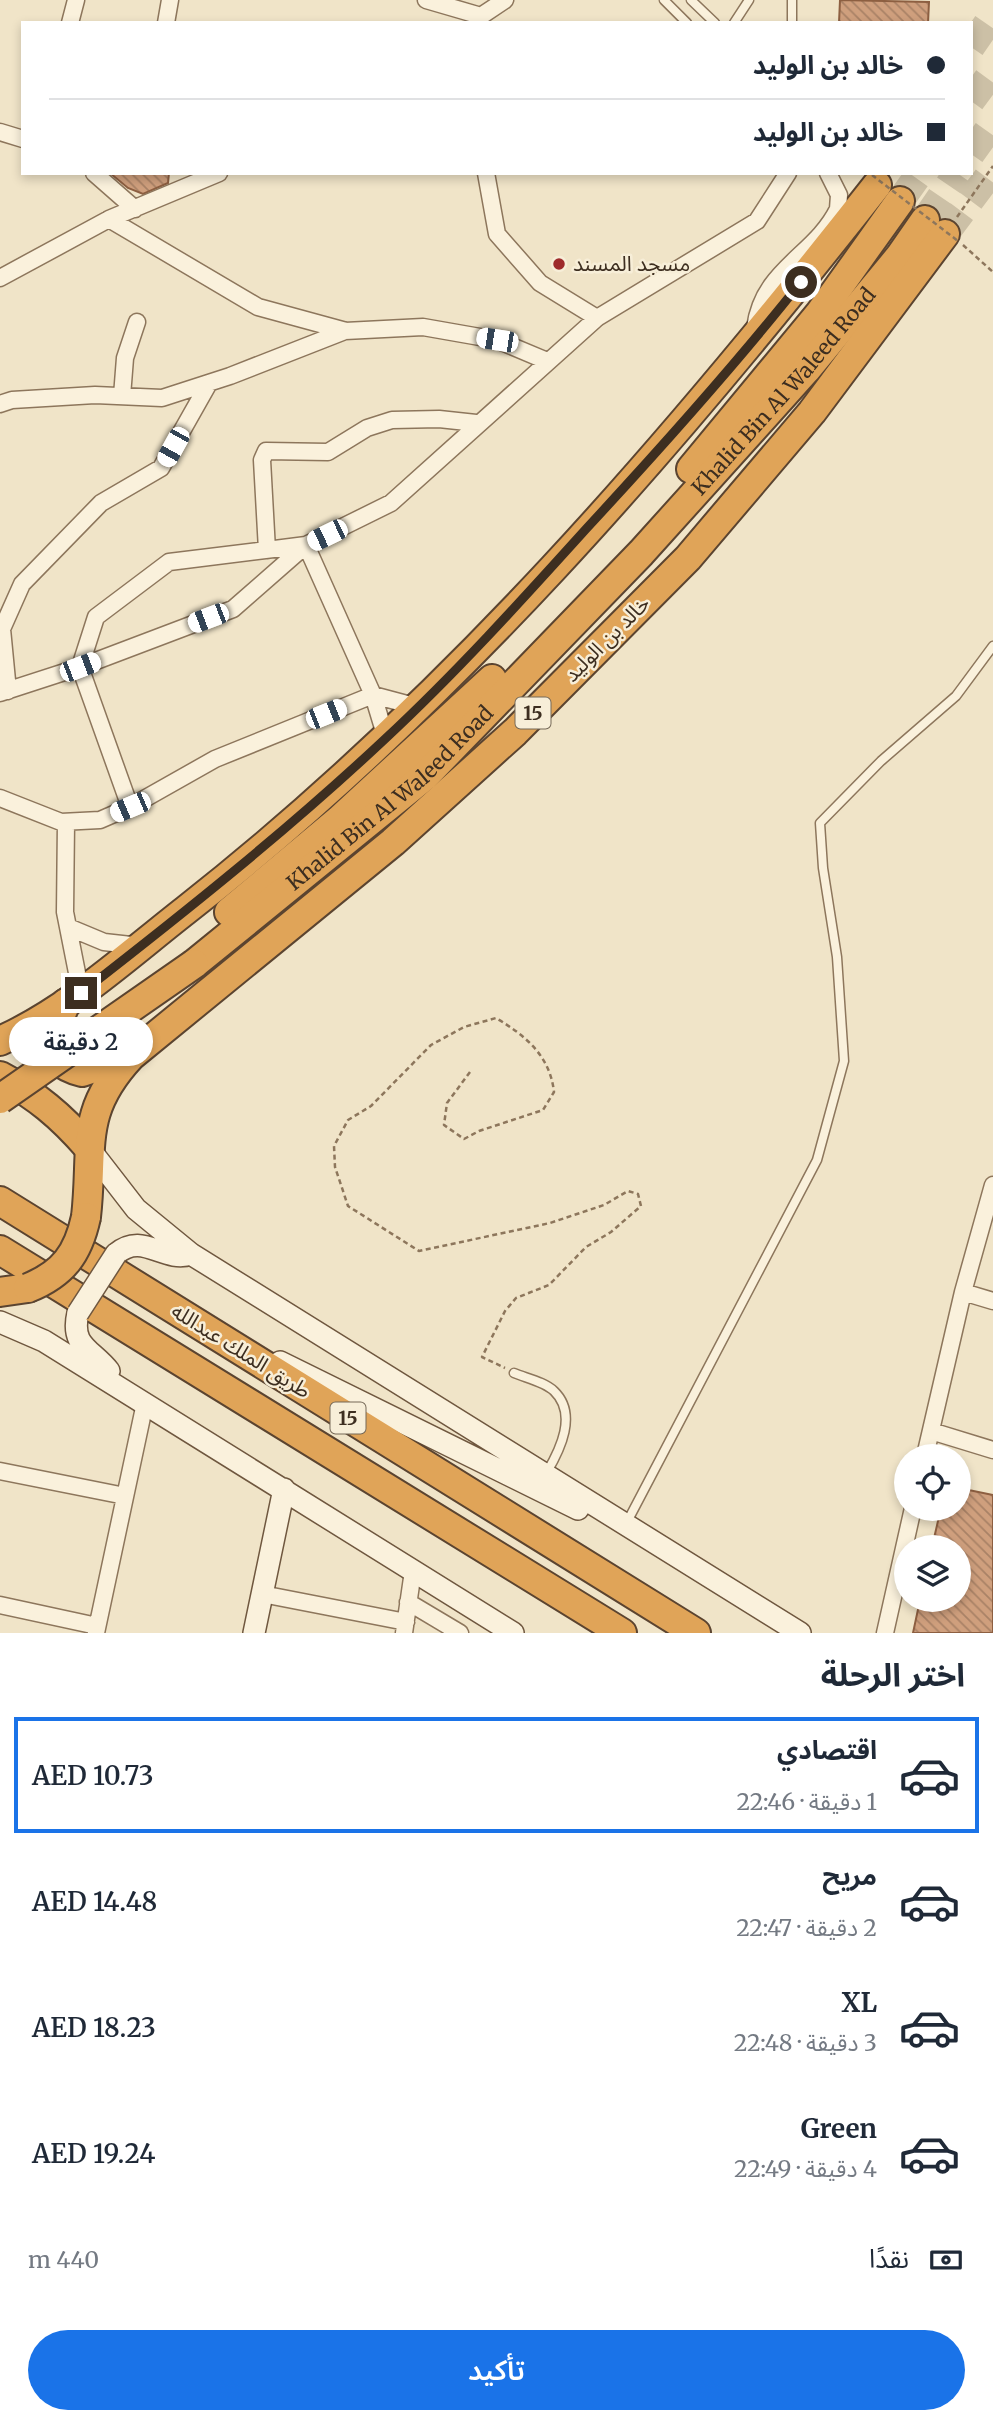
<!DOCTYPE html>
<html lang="ar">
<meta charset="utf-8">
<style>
:root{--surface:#fff;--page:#f6f6f7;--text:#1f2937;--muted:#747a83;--line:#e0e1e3;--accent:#1a73e8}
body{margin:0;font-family:Merriweather,"Noto Sans Arabic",serif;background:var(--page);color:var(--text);direction:rtl;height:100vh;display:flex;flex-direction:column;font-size:26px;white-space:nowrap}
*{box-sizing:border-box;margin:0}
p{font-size:23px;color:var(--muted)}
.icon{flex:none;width:38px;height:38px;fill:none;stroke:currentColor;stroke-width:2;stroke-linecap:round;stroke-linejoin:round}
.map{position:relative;height:1633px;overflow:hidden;direction:ltr}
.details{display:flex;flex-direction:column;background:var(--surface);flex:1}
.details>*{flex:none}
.hud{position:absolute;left:21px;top:21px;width:952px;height:154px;border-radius:0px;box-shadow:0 4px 10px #0003;direction:rtl;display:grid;align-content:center;height:154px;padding:0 28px;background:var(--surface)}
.fabs{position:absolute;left:894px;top:1444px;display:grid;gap:14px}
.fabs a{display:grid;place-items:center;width:77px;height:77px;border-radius:50%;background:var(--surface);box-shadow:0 4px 10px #0003;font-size:35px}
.end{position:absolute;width:32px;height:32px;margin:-16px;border:9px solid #3d2e20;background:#fff;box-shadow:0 0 0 4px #fff}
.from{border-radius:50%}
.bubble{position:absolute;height:49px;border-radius:24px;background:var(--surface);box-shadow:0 4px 10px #0003;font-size:23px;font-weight:600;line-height:49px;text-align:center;direction:rtl}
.car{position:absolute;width:21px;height:42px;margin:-21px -10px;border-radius:9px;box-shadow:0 0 5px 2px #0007;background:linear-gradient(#fff 24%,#345 0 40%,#fff 0 76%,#345 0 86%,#fff 0)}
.hud b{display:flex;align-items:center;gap:24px;height:66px;font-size:26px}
.hud b+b{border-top:2px solid var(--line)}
.hud i{width:18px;height:18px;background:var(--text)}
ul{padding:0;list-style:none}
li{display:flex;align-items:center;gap:21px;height:116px;margin:0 14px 10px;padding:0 14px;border:4px solid transparent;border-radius:0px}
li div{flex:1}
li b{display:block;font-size:26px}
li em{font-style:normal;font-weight:600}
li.current{border-color:var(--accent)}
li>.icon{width:63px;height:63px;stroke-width:1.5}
h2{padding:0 28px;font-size:32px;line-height:84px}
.pay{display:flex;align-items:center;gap:18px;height:77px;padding:0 28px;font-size:26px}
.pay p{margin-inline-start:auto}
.action{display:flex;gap:14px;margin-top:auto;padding:14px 28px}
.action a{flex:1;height:80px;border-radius:42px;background:var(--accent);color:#fff;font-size:28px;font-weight:600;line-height:80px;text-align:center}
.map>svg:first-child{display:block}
.building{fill:url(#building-back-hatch);stroke:#8d5f41;stroke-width:2}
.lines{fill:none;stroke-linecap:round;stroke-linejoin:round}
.highway-tunnel{stroke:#ccc0a6;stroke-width:28;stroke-dasharray:28 14;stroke-linecap:butt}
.lane-casing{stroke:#8d765c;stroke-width:11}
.street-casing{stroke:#8d765c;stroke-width:19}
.secondary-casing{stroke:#6f573f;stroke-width:24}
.highway-casing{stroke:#5b4430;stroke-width:32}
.path{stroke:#8d765c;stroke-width:2.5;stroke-dasharray:5 3.5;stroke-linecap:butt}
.lane{stroke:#faf1dc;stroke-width:8}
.street{stroke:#faf1dc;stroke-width:16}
.secondary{stroke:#faf1dc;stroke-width:21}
.highway{stroke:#e0a458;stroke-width:28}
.secondary-bridge-casing{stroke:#6f573f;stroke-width:24;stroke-linecap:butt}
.highway-bridge-casing{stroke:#5b4430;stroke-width:32;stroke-linecap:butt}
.path-bridge{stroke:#8d765c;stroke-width:2.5;stroke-dasharray:5 3.5;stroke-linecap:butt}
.secondary-bridge{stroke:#faf1dc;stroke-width:21}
.highway-bridge{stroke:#e0a458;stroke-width:28}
.route{stroke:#3d2e20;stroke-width:9}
.poi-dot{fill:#9e2a2b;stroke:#f7eed8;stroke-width:2.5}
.labels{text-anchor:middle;stroke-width:5;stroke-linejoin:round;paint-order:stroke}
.shield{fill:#f7eed8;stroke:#756857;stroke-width:2}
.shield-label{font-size:19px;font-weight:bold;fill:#3d2e20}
.poi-label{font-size:21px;fill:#3d2e20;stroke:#f7eed8;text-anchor:start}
.street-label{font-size:21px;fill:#3d2e20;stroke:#f7eed8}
</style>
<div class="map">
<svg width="993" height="1633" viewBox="0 0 993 1633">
<defs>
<pattern id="building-back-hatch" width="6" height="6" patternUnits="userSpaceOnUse" patternTransform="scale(1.75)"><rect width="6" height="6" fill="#cf9f7d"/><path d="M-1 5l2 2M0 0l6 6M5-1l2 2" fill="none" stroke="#a98266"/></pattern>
</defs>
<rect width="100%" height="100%" fill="#f0e4c8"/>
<!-- building -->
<path class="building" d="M840 0 929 2 928 23H839Z
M110 173H169L168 183 143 194 128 188Z
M959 1488 993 1495V1633H913L920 1600H959V1547H932L941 1508H959Z"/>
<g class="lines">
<!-- highway-tunnel -->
<path class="highway-tunnel" d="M971 47 993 15
M971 101 993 71
M971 154 993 123
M900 201 920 173
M925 220 957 173
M945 234 993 170"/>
<!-- lane casing -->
<g class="lane-casing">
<path id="lane" d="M664 0 687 23
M691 0 715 23
M734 23 749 0
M792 23V0
M514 1373C526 1378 545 1382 554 1391 578 1414 560 1450 547 1472
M626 1524 817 1160 844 1061 837 957 823 868 820 823 881 761 956 696 993 646"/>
</g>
<!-- street casing -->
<g class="street-casing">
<path id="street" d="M426 0 481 16 505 0
M70 23 76 0
M166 23 170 0
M0 132 23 139
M94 173 135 209
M486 173 497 234 540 283 597 318
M109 219 258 307 346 331
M0 278 109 219 219 173
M755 328C763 268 815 256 838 209L839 195 828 173
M122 396 125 358 137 322
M0 404 12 400 95 395 162 398 230 376 345 331 423 327 497 340 547 361
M267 550 262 460 266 451 328 452 367 428 392 420 439 419 476 423
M8 691 2 629 22 584 101 503 161 468 209 383
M0 693 80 667 233 609 306 545 391 503 597 318 757 221 788 173
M0 798 61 822 100 820 130 807 215 759 373 695 418 707
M130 807 80 667 96 617 169 562 306 545 373 695 386 738
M66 822 65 912 81 993
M68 927 104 942 140 946
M963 1292 993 1301
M931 1431 993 1450
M925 1456 963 1292 993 1185
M0 1471 125 1496
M262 1594 406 1622
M408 1602 460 1633
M0 1605 97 1626
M96 1633 145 1403
M404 1633 413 1571
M885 1633 913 1508"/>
</g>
<!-- secondary casing -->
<g class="secondary-casing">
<path id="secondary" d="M88 1147 136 1209 191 1254 800 1633
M116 1254C143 1231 163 1263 191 1254
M78 1313C70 1347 92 1349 109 1371
M0 1322 44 1341 513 1633
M280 1362 578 1509
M254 1633 284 1489"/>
</g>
<!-- highway casing -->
<g class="highway-casing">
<g id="highway">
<path d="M691 469 820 313 900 201"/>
<path d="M229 912 339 820 492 679"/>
<path id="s1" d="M194 964 424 777 641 553 806 370 900 256 925 220"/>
<path d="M66 1003C52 1034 39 1061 82 1072L127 1057"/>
<path d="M0 1041C69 1010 127 956 186 910 450 703 671 447 877 185"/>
<path d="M0 1076C36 1095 61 1116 88 1147"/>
<path d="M0 1201 696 1633"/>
<path d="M86 1217C94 1147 78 1113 131 1056L393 842 515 732 688 558 812 412 945 234"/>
<path d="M0 1250 622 1633"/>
<path d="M0 1292 28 1288"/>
</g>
</g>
<!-- path -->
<path class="path" d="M957 217 993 166
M963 245 993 272
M470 1072 447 1103 444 1125 464 1139 479 1131 543 1110 554 1092C550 1056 526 1036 496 1018L464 1027 431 1045 371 1106 348 1120 334 1146 335 1167 348 1206 419 1251 550 1223 604 1205 628 1191 638 1194 641 1206 611 1232 586 1247 549 1285 516 1298 505 1311 482 1357 505 1368"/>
<!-- lane -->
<use href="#lane" class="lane"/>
<!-- street -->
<use href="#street" class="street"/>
<!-- secondary -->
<use href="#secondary" class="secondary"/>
<!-- highway -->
<use href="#highway" class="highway"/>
<!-- secondary-bridge casing -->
<g class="secondary-bridge-casing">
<path id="secondary-bridge" d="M78 1313 116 1254"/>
</g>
<!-- highway-bridge casing -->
<g class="highway-bridge-casing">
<path id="highway-bridge" d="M0 1099 194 964
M28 1288C63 1274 78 1254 86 1217"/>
</g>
<!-- path-bridge -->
<path class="path-bridge" d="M872 175 958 241"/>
<!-- secondary-bridge -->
<use href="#secondary-bridge" class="secondary-bridge"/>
<!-- highway-bridge -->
<use href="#highway-bridge" class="highway-bridge"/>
</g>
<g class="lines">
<!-- route -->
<path class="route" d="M81 993C185 912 288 830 385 739 456 673 521 601 586 529 660 449 733 368 801 282"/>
</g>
<!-- markers -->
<circle class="poi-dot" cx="559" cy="264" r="7"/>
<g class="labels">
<!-- shield labels -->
<g class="shield">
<rect x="515.5" y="697.5" width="35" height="31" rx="5"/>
<rect x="330.5" y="1402.5" width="35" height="31" rx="5"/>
</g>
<g class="shield-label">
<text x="533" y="720">15</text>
<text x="348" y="1425">15</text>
</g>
<!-- poi labels -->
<g class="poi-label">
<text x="573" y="271">مسجد المسند</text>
</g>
<!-- street labels -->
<g class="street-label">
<text dy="7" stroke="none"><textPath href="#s1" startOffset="824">Khalid Bin Al Waleed Road</textPath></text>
<text transform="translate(607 639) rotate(-45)" y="7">خالد بن الوليد</text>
<text dy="7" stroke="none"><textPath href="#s1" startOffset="257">Khalid Bin Al Waleed Road</textPath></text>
<text transform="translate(241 1351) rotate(32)" y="7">طريق الملك عبدالله</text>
</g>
</g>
</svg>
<div class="fabs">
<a><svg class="icon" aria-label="locate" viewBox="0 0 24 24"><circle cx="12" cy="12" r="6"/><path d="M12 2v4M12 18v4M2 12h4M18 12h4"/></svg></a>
<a><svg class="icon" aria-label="layers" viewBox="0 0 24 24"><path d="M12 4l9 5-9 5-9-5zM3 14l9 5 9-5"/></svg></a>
</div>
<i class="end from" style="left:801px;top:282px"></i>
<i class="end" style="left:81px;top:993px"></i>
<div class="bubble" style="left:9px;top:1017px;width:144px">2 دقيقة</div>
<i class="car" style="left:497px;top:340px;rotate:279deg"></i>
<i class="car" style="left:173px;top:447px;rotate:209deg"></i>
<i class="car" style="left:327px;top:535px;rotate:244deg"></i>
<i class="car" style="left:208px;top:618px;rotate:249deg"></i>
<i class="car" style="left:80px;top:667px;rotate:69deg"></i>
<i class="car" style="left:326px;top:714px;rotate:68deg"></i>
<i class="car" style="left:130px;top:807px;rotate:247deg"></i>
<div class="hud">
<b><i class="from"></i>خالد بن الوليد</b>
<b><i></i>خالد بن الوليد</b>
</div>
</div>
<section class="details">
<h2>اختر الرحلة</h2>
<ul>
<li class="current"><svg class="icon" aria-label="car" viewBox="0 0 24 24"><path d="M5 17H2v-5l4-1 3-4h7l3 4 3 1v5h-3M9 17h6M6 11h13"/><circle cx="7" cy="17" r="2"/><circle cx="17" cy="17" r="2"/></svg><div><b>اقتصادي</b><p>1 دقيقة · 22:46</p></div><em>AED 10.73</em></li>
<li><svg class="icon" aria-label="car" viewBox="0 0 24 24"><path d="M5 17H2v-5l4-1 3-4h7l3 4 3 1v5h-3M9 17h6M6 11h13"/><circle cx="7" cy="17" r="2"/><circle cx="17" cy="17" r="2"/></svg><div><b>مريح</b><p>2 دقيقة · 22:47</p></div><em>AED 14.48</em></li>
<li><svg class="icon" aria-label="car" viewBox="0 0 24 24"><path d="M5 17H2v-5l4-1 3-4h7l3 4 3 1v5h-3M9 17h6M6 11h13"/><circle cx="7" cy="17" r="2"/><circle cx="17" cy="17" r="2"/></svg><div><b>XL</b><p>3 دقيقة · 22:48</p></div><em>AED 18.23</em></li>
<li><svg class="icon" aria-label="car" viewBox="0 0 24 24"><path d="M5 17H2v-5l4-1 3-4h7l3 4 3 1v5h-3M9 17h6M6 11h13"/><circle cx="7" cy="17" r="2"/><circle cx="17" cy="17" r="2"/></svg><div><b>Green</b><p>4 دقيقة · 22:49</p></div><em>AED 19.24</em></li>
</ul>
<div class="pay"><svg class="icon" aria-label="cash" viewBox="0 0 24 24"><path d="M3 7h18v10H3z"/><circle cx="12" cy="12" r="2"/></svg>نقدًا<p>440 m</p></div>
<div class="action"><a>تأكيد</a></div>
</section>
